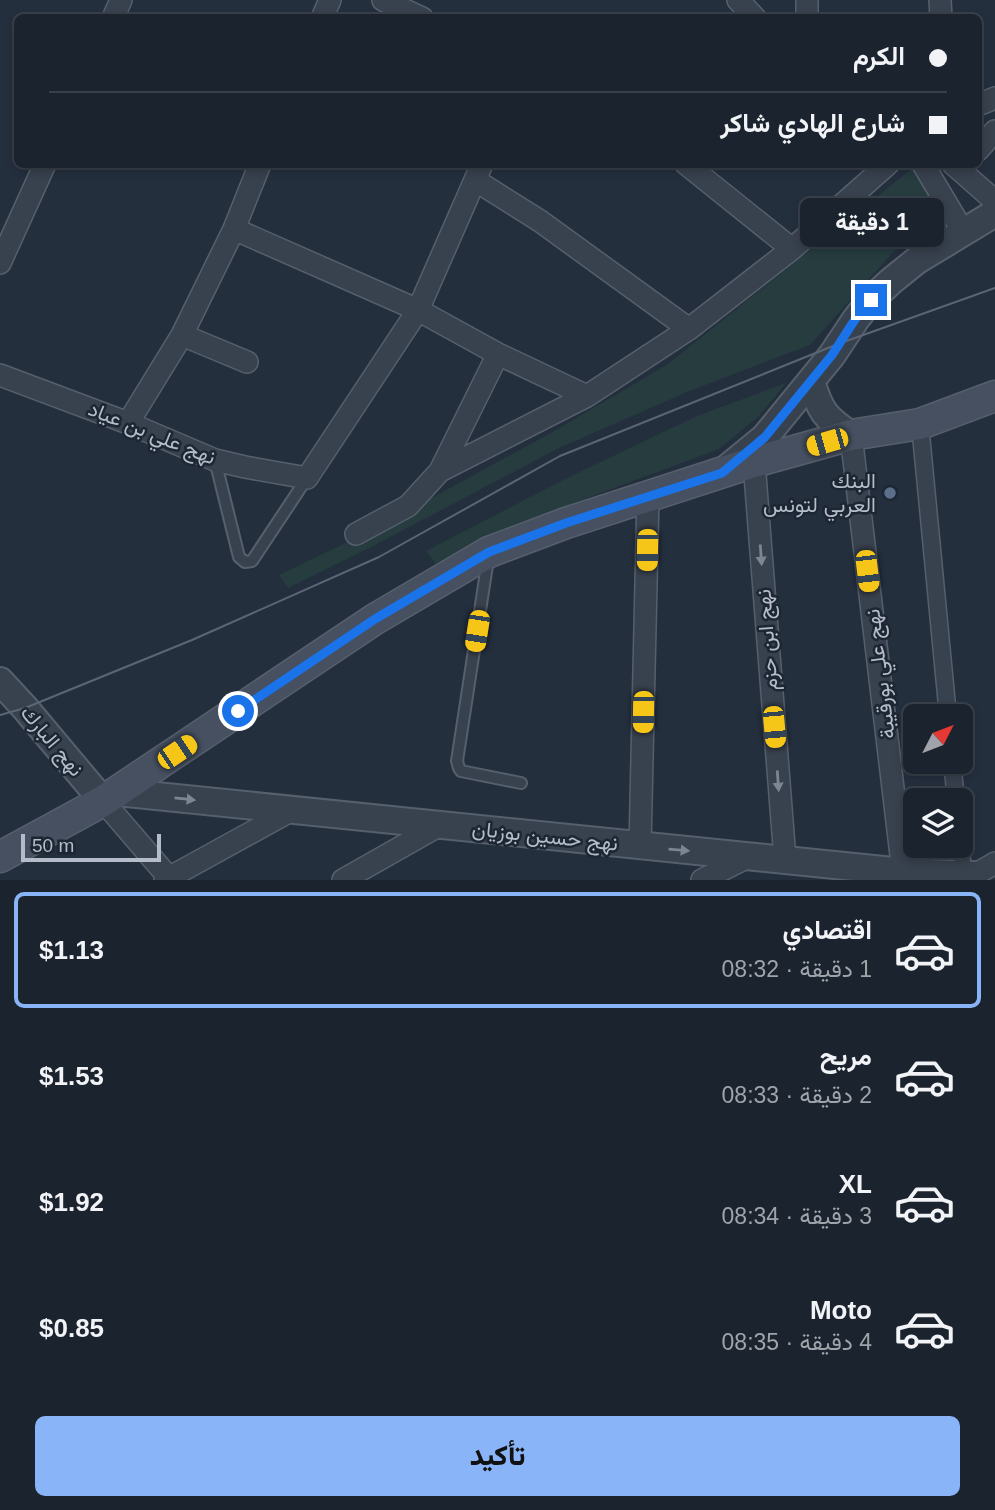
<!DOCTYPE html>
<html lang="ar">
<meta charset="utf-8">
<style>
:root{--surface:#1b232e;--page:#282f3a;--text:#f1f3f6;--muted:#a0a4aa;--line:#39404a;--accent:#8ab4f8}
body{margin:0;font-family:Arial,Vazirmatn,sans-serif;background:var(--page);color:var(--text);direction:rtl;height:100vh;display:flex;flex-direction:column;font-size:26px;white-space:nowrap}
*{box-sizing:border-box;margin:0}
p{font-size:23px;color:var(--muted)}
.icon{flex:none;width:38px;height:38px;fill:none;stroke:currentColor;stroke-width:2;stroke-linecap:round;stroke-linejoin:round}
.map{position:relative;height:880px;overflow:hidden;direction:ltr}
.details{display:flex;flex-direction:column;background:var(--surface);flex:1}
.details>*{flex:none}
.top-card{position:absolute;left:14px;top:14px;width:968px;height:154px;border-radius:10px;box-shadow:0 4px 10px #0003,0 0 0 2px var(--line);direction:rtl;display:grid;align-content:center;height:154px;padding:0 35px;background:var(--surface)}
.needle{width:46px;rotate:48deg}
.tools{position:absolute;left:903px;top:704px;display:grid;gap:14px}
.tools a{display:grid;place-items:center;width:70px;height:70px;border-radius:10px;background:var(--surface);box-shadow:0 4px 10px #0003,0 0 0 2px var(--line);font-size:35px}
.scale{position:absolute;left:21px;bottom:18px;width:140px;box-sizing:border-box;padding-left:7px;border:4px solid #b4bcc9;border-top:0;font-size:19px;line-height:24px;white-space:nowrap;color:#b4bcc9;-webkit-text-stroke:5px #1d2633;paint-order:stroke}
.end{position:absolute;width:32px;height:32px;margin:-16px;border:9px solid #1a73e8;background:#fff;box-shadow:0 0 0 4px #fff}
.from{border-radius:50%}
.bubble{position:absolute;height:49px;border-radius:10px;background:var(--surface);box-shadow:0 4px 10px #0003,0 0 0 2px var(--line);font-size:23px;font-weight:800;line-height:49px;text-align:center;direction:rtl}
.car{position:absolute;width:21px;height:42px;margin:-21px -10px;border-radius:9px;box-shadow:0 0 5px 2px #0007;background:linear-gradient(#f5c518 24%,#345 0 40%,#f5c518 0 76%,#345 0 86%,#f5c518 0)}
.top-card b{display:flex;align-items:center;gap:24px;height:66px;font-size:26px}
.top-card b+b{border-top:2px solid var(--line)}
.top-card i{width:18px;height:18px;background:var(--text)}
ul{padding:12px 0 0;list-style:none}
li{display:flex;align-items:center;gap:21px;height:116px;margin:0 14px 10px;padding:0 21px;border:4px solid transparent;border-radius:10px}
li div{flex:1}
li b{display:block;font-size:26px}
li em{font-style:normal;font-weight:800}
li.selected{border-color:var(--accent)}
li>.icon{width:63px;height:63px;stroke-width:1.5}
.primary-button{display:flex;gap:14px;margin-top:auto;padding:14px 35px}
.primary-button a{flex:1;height:80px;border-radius:10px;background:var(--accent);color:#111;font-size:28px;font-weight:800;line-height:80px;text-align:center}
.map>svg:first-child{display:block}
.grass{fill:#263c3f}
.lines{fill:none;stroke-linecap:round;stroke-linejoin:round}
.service-casing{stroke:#565f6c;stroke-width:14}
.pedestrian-casing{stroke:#565f6c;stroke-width:19}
.minor-casing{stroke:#565f6c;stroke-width:24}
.tertiary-casing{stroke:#565f6c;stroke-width:30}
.secondary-casing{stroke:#565f6c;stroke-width:33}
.service{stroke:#38414e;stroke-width:10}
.pedestrian{stroke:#38414e;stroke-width:16}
.minor{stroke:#38414e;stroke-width:21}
.tertiary{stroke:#38414e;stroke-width:26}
.secondary{stroke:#465061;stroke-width:30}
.tram{stroke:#5a6575;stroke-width:2}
.oneway{fill:#7c8592}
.route{stroke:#1a73e8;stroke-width:9}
.service-dot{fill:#5c6f8a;stroke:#1d2633;stroke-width:2.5}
.labels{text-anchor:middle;stroke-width:5;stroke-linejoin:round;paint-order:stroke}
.street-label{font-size:21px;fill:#b4bcc9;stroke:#1d2633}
.poi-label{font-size:21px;fill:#b4bcc9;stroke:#1d2633;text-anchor:end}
</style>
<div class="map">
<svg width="995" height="880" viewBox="0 0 995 880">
<rect width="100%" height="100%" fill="#242f3e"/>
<!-- grass -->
<path class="grass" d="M914 167 940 210 933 232 895 250 810 345 687 392 559 448 375 545 288 588 279 575 369 532 551 433 668 364Z
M786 383 760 415 719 449 490 534 436 564 426 551 565 479 697 416Z"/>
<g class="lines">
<!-- service casing -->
<g class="service-casing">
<path id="service" d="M215 460 239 557 245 562 252 561 307 478
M488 559 457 761 459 768 461 771 521 783"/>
</g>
<!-- pedestrian casing -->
<g class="pedestrian-casing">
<path id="pedestrian" d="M920 424 948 716
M952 761 956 800
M960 845 962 860"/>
</g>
<!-- minor casing -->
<g class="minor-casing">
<path id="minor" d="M383 0 422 18
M738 0 755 18
M940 0 941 18
M113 18 121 0
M322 18 330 0
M807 18V0
M978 105 995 98
M978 150 995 131
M686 164 792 249
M923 164 964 233
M953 164 995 201
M475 180 540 221 689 329
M234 229 418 310 482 164
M0 263 45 164
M182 335 247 362
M0 375 128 423 215 460 245 467 307 478 418 310 498 354 587 396
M128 423 182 335 234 229 260 164
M851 435 903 872
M754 462 785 859
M440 471 498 354
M356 534 408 506 440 471 587 396 689 329 792 249 888 164
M103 801 171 880
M640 846 648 496
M165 880 292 810
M343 880 440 825
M702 880 750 856
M966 880 995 863"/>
</g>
<!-- tertiary casing -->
<g class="tertiary-casing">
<path id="tertiary" d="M811 381C820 411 825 418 851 435
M726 469 765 437 832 355 856 319 871 300 890 282 916 261 995 213
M0 681 25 708 103 801
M117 792 903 872 973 875"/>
</g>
<!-- secondary casing -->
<g class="secondary-casing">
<path id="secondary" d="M0 857 103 801 375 619 489 552 566 523 754 462 851 435 920 424 995 396"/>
</g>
<!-- service -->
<use href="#service" class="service"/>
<!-- pedestrian -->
<use href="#pedestrian" class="pedestrian"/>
<!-- minor -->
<use href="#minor" class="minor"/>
<!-- tertiary -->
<use href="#tertiary" class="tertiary"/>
<!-- secondary -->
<use href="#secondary" class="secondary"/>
<!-- tram -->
<path class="tram" d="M0 715 25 708 192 640 379 557 560 456 838 344 995 288"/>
</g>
<!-- one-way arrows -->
<defs><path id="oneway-solid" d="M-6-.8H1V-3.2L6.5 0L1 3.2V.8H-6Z" transform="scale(1.75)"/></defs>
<g class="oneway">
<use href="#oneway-solid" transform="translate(761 555) rotate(86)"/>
<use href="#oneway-solid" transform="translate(778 781) rotate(86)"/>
<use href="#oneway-solid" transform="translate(185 799) rotate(6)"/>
<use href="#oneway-solid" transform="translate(679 850) rotate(5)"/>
</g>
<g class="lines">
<!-- route -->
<path class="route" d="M238 711 375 619 489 552 566 523 722 473 765 437 832 355 856 318 871 300"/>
</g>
<!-- markers -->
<circle class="service-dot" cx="890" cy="493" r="7"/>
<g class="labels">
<!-- street labels -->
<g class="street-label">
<text transform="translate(152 433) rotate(22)" y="7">نهج علي بن عياد</text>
<text transform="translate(767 640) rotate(-94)" y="7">نهج ابن حزم</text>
<text transform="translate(880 674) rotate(-97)" y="7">نهج علي بورقيبة</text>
<text transform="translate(52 741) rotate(50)" y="7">نهج البارك</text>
<text transform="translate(545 836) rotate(6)" y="7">نهج حسين بوزيان</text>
</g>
<!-- poi labels -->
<g class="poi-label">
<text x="876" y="488">البنك<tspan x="876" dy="24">العربي لتونس</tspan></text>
</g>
</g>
</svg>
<div class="tools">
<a><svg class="needle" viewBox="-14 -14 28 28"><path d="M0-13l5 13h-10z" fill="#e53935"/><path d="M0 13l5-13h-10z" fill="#a0a4aa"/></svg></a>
<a><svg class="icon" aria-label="layers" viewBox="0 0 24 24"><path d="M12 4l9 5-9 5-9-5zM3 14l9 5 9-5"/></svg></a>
</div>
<div class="scale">50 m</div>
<i class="end from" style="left:238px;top:711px"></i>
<i class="end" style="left:871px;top:300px"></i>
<div class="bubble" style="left:800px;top:198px;width:144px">1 دقيقة</div>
<i class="car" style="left:827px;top:442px;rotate:254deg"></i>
<i class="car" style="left:647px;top:550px;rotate:181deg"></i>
<i class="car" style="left:867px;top:571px;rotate:173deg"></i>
<i class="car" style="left:477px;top:631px;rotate:189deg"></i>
<i class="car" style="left:643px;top:712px;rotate:181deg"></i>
<i class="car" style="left:774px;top:727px;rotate:175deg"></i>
<i class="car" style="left:177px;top:752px;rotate:56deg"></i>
<div class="top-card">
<b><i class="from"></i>الكرم</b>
<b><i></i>شارع الهادي شاكر</b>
</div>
</div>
<section class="details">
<ul>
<li class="selected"><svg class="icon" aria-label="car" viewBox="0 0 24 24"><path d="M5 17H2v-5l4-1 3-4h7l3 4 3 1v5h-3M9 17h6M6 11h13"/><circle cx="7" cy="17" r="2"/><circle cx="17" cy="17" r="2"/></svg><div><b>اقتصادي</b><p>1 دقيقة · 08:32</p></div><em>$1.13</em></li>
<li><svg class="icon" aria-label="car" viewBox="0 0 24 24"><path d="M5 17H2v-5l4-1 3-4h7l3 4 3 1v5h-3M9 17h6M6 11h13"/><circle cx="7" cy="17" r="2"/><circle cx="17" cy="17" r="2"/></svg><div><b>مريح</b><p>2 دقيقة · 08:33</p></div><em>$1.53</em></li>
<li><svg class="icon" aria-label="car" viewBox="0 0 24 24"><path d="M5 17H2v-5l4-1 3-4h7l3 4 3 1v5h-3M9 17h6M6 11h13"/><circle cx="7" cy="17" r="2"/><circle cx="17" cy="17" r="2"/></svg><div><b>XL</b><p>3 دقيقة · 08:34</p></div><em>$1.92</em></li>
<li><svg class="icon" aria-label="car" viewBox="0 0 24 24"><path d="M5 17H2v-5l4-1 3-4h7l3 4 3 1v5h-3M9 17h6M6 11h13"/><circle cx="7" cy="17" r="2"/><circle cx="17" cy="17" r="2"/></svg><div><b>Moto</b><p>4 دقيقة · 08:35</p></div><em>$0.85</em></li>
</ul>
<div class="primary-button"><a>تأكيد</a></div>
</section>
